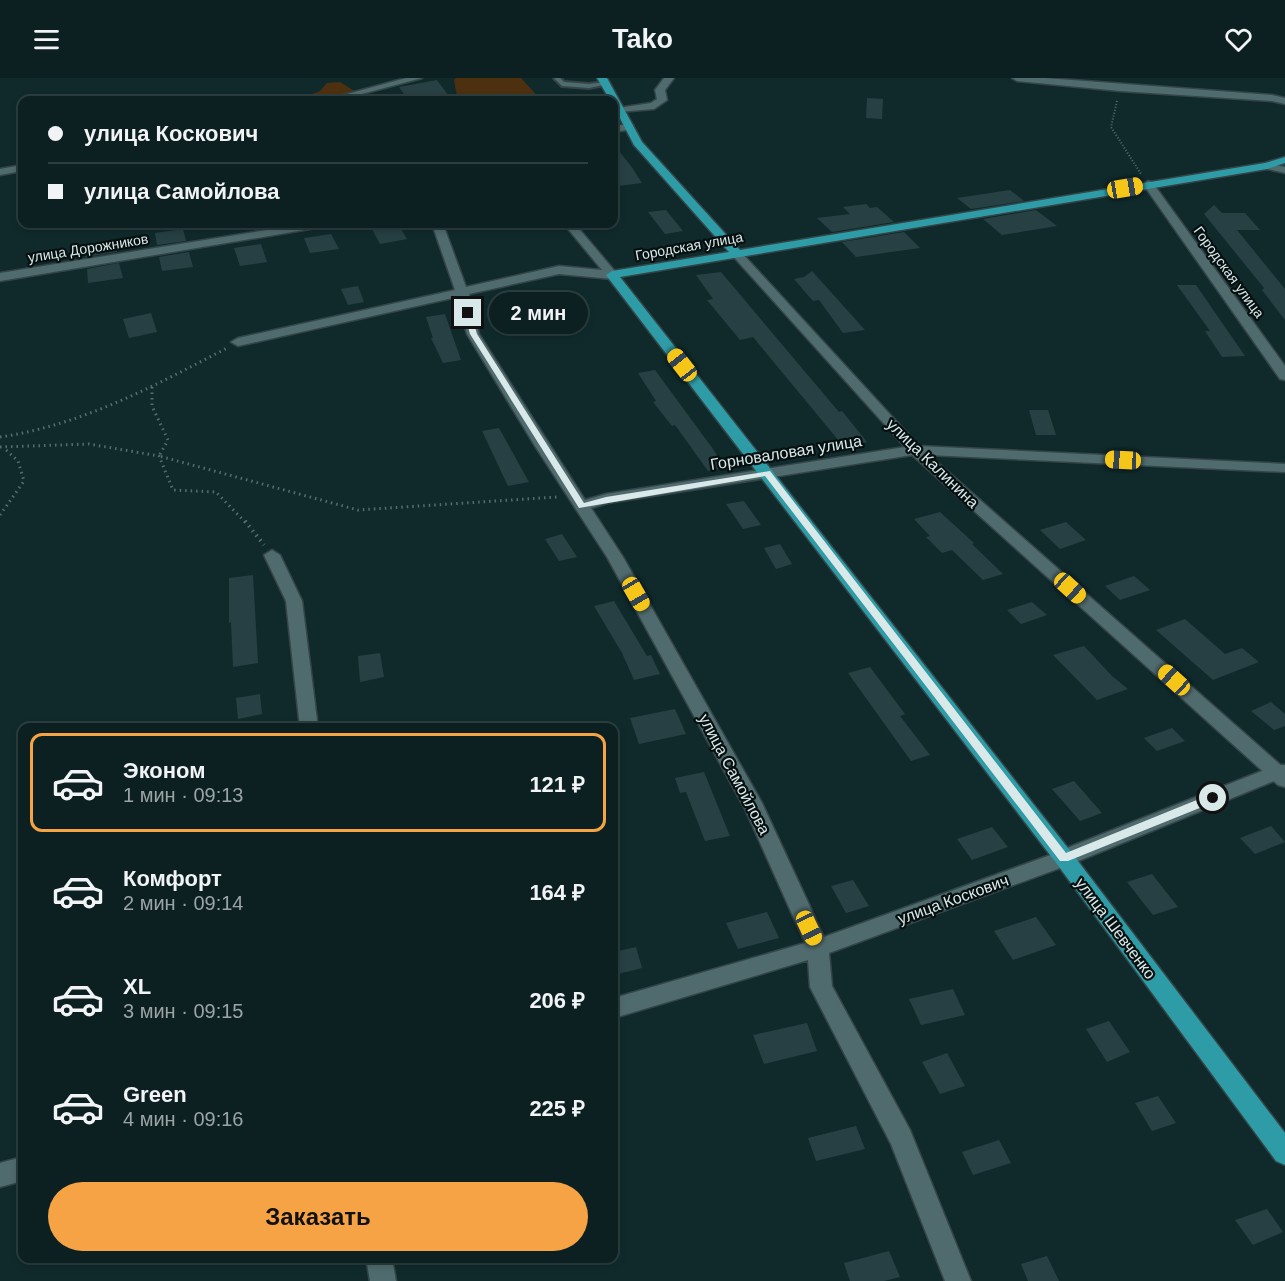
<!DOCTYPE html>
<html lang="ru">
<meta charset="utf-8">
<style>
:root{--surface:#0c2021;--page:#15282a;--text:#f1f3f6;--muted:#9aa3a5;--line:#2c3e3f;--accent:#f5a345}
body{margin:0;font-family:Helvetica,sans-serif;background:var(--page);color:var(--text);height:100vh;display:flex;flex-direction:column;font-size:22px;white-space:nowrap}
*{box-sizing:border-box;margin:0}
p{font-size:20px;color:var(--muted)}
.icon{flex:none;width:33px;height:33px;fill:none;stroke:currentColor;stroke-width:2;stroke-linecap:round;stroke-linejoin:round}
.map{position:relative;flex:1;overflow:hidden}
.side{position:absolute;left:18px;top:645px;width:600px;height:540px;display:flex;flex-direction:column;background:var(--surface);border-radius:12px;box-shadow:0 3px 9px #0003,0 0 0 2px var(--line)}
.side>*{flex:none}
.hud{position:absolute;left:18px;top:18px;width:600px;height:132px;border-radius:12px;box-shadow:0 3px 9px #0003,0 0 0 2px var(--line);display:grid;align-content:center;height:132px;padding:0 30px;background:var(--surface)}
.end{position:absolute;width:27px;height:27px;margin:-14px;border:8px solid #d9e8e9;background:#111;box-shadow:0 0 0 3px #111}
.from{border-radius:50%}
.bubble{position:absolute;height:42px;border-radius:21px;background:var(--surface);box-shadow:0 3px 9px #0003,0 0 0 2px var(--line);font-size:20px;font-weight:700;line-height:42px;text-align:center}
.car{position:absolute;width:18px;height:36px;margin:-18px -9px;border-radius:8px;box-shadow:0 0 4px 2px #0007;background:linear-gradient(#f5c518 24%,#345 0 40%,#f5c518 0 76%,#345 0 86%,#f5c518 0)}
.hud b{display:flex;align-items:center;gap:21px;height:57px;font-size:22px}
.hud b+b{border-top:2px solid var(--line)}
.hud i{width:15px;height:15px;background:var(--text)}
ul{padding:10px 0 0;list-style:none}
li{display:flex;align-items:center;gap:18px;height:99px;margin:0 12px 9px;padding:0 18px;border:3px solid transparent;border-radius:12px}
li div{flex:1}
li b{display:block;font-size:22px}
li em{font-style:normal;font-weight:700}
li.selected{border-color:var(--accent)}
li>.icon{width:54px;height:54px;stroke-width:1.5}
.cta{display:flex;gap:12px;margin-top:auto;padding:12px 30px}
.cta a{flex:1;height:69px;border-radius:36px;background:var(--accent);color:#111;font-size:24px;font-weight:700;line-height:69px;text-align:center}
header{display:flex;justify-content:space-between;align-items:center;height:78px;padding:0 30px;background:var(--surface);font-size:27px;font-weight:700}
.map>svg:first-child{display:block}
.green{fill:#4d3010}
.building{fill:#274043}
.lines{fill:none;stroke-linecap:round;stroke-linejoin:round}
.lane-casing{stroke:#344548;stroke-width:4}
.street-casing{stroke:#344548;stroke-width:3}
.secondary-casing{stroke:#344548;stroke-width:3}
.primary-casing{stroke:#344548;stroke-width:3}
.path-far2{stroke:#566c6e;stroke-width:2;stroke-dasharray:1 2;stroke-linecap:butt}
.path-far1{stroke:#566c6e;stroke-width:3;stroke-dasharray:1.5 4;stroke-linecap:butt}
.path{stroke:#566c6e;stroke-width:4;stroke-dasharray:1.5 4.5;stroke-linecap:butt}
.lane{fill:#506b6e;fill-rule:evenodd}
.street{fill:#506b6e;fill-rule:evenodd}
.secondary{fill:#506b6e;fill-rule:evenodd}
.primary{fill:#2e9ca6;fill-rule:evenodd}
.route{fill:#d9e8e9}
.labels{text-anchor:middle;stroke-width:4.5;stroke-linejoin:round;paint-order:stroke}
.far-street-label{font-size:14px;fill:#d9e8e9;stroke:#061011}
.street-label{font-size:16px;fill:#d9e8e9;stroke:#061011}
</style>
<header><svg class="icon" aria-label="menu" viewBox="0 0 24 24"><path d="M4 6h16M4 12h16M4 18h16"/></svg>Tako<svg class="icon" aria-label="heart" viewBox="0 0 24 24"><path d="M12 20l-8-8c-3-5 5-10 8-4 3-6 11-1 8 4z"/></svg></header>
<div class="map">
<svg width="1285" height="1203" viewBox="0 0 1285 1203">
<rect width="100%" height="100%" fill="#102a2c"/>
<!-- green -->
<path class="green" d="M456 0H521L541 22H421L457 18 454 2Z
M340 4 356 14 324 21 315 22 307 18 320 13 327 5Z"/>
<!-- building -->
<path class="building" d="M437 2 448 17 408 22 399 9Z
M867 20 883 21 882 41 866 40Z
M614 67 631 88 642 105 618 108 614 100Z
M1010 112 1024 123 971 131 957 120Z
M866 126 870 130 877 129 894 144 832 154 817 140 850 136 843 129Z
M1214 127 1222 135H1245L1260 152H1237L1285 211V242L1262 212 1264 210 1204 136Z
M666 132 683 153 665 156 648 134Z
M1036 132 1057 148 1002 157 983 141Z
M398 146 407 161 380 166 371 149Z
M183 151 186 163 157 167 155 155Z
M904 154 920 170 856 179 842 164Z
M331 156 339 171 310 175 304 160Z
M114 163 117 174 85 179 84 168Z
M261 166 267 184 240 188 234 170Z
M189 174 193 189 162 193 159 179Z
M119 185 123 200 88 205 87 191Z
M812 193 865 252 843 255 819 222 813 223 794 201 804 199Z
M721 194 839 334 842 333 867 364 844 369 753 259 740 262 707 222 713 221 696 197Z
M1177 207H1196L1245 278 1222 279 1205 253H1210Z
M358 208 364 224 348 227 341 211Z
M151 235 157 254 129 260 123 241Z
M445 236 461 282 443 285 431 260H433L426 239Z
M655 292 713 371 725 390 708 393 675 347 672 348 653 324 656 323 638 295Z
M1029 332H1048L1056 357H1036Z
M499 350 529 404 508 408 482 353Z
M744 423 761 447 743 451 726 426Z
M940 434 974 465 972 466 1003 496 983 502 952 472 942 475 926 459 930 458 914 441Z
M1066 444 1086 462 1060 471 1040 452Z
M562 456 577 479 559 483 545 461Z
M780 466 792 486 776 491 764 470Z
M253 497 258 585 233 589 231 544 229 545V500Z
M1134 498 1150 512 1120 522 1105 508Z
M614 523 647 578 651 577 660 596 634 602 622 575 594 528Z
M1032 524 1047 537 1021 546 1007 532Z
M1185 541 1225 576 1242 570 1259 584 1213 602 1156 552Z
M1084 568 1112 598 1128 611 1097 622 1053 577Z
M380 575 384 599 360 604 358 578Z
M870 589 905 636 900 638 930 677 911 683 848 595Z
M260 616 262 636 238 641 236 620Z
M1271 624 1285 636V648L1274 652 1251 633Z
M675 631 686 656 639 666 630 640Z
M1172 650 1185 663 1157 673 1144 660Z
M704 694 730 758 705 763 686 714 680 715 675 700Z
M1074 703 1102 735 1080 743 1052 711Z
M1271 748 1285 764 1255 776 1240 760Z
M992 749 1008 769 972 782 957 761Z
M1152 796 1178 829 1153 837 1127 804Z
M853 802 869 828 846 835 831 808Z
M767 834 779 860 738 871 726 845Z
M1036 839 1056 867 1013 882 994 853Z
M636 869 642 890 614 897V874Z
M953 911 965 937 921 947 909 921Z
M1109 943 1130 974 1107 984 1086 951Z
M807 945 817 973 764 986 753 957Z
M947 975 965 1008 940 1016 922 984Z
M1158 1018 1176 1045 1152 1053 1135 1025Z
M856 1048 865 1071 816 1083 808 1060Z
M999 1062 1011 1085 973 1097 962 1074Z
M1267 1131 1283 1154 1253 1167 1235 1142Z
M889 1173 900 1199 884 1203H850L844 1185Z
M1047 1178 1059 1203H1028L1021 1186Z"/>
<g class="lines">
<!-- lane casing -->
<g class="lane-casing">
<path id="lane" d="M554 0H560L564 4 589 6 605 4 608 6 589 10 562 8Z"/>
</g>
<!-- street casing -->
<g class="street-casing">
<path id="street" d="M406 0H422L339 22H325Z
M664 0H674L665 12 667 22 654 31 618 34V30L651 25 657 21 655 12Z
M1012 0H1045L1272 17 1285 20V26L1272 23 1120 13 1017 3Z
M630 46 633 47V51L614 54V48Z
M1267 85 1285 89V95L1263 90V86Z
M22 87V93L0 97V91Z
M1148 103 1152 104 1285 288V302L1280 301 1143 106Z
M304 146H328L322 149 0 203V195Z
M432 146H443L466 209 559 188 602 192 564 146H575L618 197 612 201 559 196 469 216 479 256 585 422 606 416 905 369 732 177V173H740L919 368 1285 386V394L929 377 1285 691V709L1278 707 912 377 608 425 591 430 623 479 762 725 824 859 1064 772 1071 774 1074 780 1071 786 829 875 832 908 910 1052 971 1203H945L891 1066 810 909 808 882 614 940V920L805 865 745 731 607 479 535 368 467 256 457 219 238 268 231 264 238 260 455 212Z
M272 472 280 477 302 523 318 650H300L286 523 264 477Z
M22 1079V1103L0 1109V1085Z
M366 1180H392L396 1203H370Z"/>
</g>
<!-- secondary casing -->
<g class="secondary-casing">
<path id="secondary" d="M1277 687H1285V701H1279L1071 786 1064 788 1057 786 1054 780 1057 774Z"/>
</g>
<!-- primary casing -->
<g class="primary-casing">
<path id="primary" d="M597 0H607L642 64 740 172 1265 85 1285 79V85L1267 91 620 199 1071 774 1285 1055V1087L1276 1083 1057 786 606 197 612 193 729 174 634 67 614 29V22H610Z"/>
</g>
<!-- path-far2 -->
<path class="path-far2" d="M1117 23 1111 49 1141 96"/>
<!-- path-far1 -->
<path class="path-far1" d="M152 309V328L168 362 159 378 358 432 557 419
M0 359C82 347 154 308 227 270
M0 369 89 366 159 378 173 412 216 414 246 445
M0 437 24 403 18 383 4 370"/>
<!-- path -->
<path class="path" d="M245 443 264 467"/>
<!-- lane -->
<use href="#lane" class="lane"/>
<!-- street -->
<use href="#street" class="street"/>
<!-- secondary -->
<use href="#secondary" class="secondary"/>
<!-- primary -->
<use href="#primary" class="primary"/>
</g>
<!-- route -->
<path class="route" d="M468 233 471 235 477 256 584 425 606 419 770 393 1066 775 1209 717H1217V723L1068 783H1060L765 398 579 430 470 256 464 235Z"/>
<g class="labels">
<!-- far-street labels -->
<g class="far-street-label">
<text transform="translate(689 168) rotate(-10)" y="5">Городская улица</text>
<text transform="translate(88 170) rotate(-9)" y="5">улица Дорожников</text>
<text transform="translate(1229 194) rotate(54)" y="5">Городская улица</text>
</g>
<!-- street labels -->
<g class="street-label">
<text transform="translate(786 374) rotate(-9)" y="6">Горноваловая улица</text>
<text transform="translate(933 385) rotate(44)" y="6">улица Калинина</text>
<text transform="translate(735 696) rotate(62)" y="6">улица Самойлова</text>
<text transform="translate(953 821) rotate(-20)" y="6">улица Коскович</text>
<text transform="translate(1116 850) rotate(53)" y="6">улица Шевченко</text>
</g>
</g>
</svg>
<i class="end from" style="left:1213px;top:720px"></i>
<i class="end" style="left:468px;top:235px"></i>
<div class="bubble" style="left:489px;top:214px;width:99px">2 мин</div>
<i class="car" style="left:1125px;top:110px;rotate:80deg"></i>
<i class="car" style="left:682px;top:287px;rotate:322deg"></i>
<i class="car" style="left:1123px;top:382px;rotate:273deg"></i>
<i class="car" style="left:1070px;top:510px;rotate:132deg"></i>
<i class="car" style="left:636px;top:516px;rotate:150deg"></i>
<i class="car" style="left:1174px;top:602px;rotate:312deg"></i>
<i class="car" style="left:809px;top:850px;rotate:155deg"></i>
<div class="hud">
<b><i class="from"></i>улица Коскович</b>
<b><i></i>улица Самойлова</b>
</div>
<section class="side">
<ul>
<li class="selected"><svg class="icon" aria-label="car" viewBox="0 0 24 24"><path d="M5 17H2v-5l4-1 3-4h7l3 4 3 1v5h-3M9 17h6M6 11h13"/><circle cx="7" cy="17" r="2"/><circle cx="17" cy="17" r="2"/></svg><div><b>Эконом</b><p>1 мин · 09:13</p></div><em>121 ₽</em></li>
<li><svg class="icon" aria-label="car" viewBox="0 0 24 24"><path d="M5 17H2v-5l4-1 3-4h7l3 4 3 1v5h-3M9 17h6M6 11h13"/><circle cx="7" cy="17" r="2"/><circle cx="17" cy="17" r="2"/></svg><div><b>Комфорт</b><p>2 мин · 09:14</p></div><em>164 ₽</em></li>
<li><svg class="icon" aria-label="car" viewBox="0 0 24 24"><path d="M5 17H2v-5l4-1 3-4h7l3 4 3 1v5h-3M9 17h6M6 11h13"/><circle cx="7" cy="17" r="2"/><circle cx="17" cy="17" r="2"/></svg><div><b>XL</b><p>3 мин · 09:15</p></div><em>206 ₽</em></li>
<li><svg class="icon" aria-label="car" viewBox="0 0 24 24"><path d="M5 17H2v-5l4-1 3-4h7l3 4 3 1v5h-3M9 17h6M6 11h13"/><circle cx="7" cy="17" r="2"/><circle cx="17" cy="17" r="2"/></svg><div><b>Green</b><p>4 мин · 09:16</p></div><em>225 ₽</em></li>
</ul>
<div class="cta"><a>Заказать</a></div>
</section>
</div>
